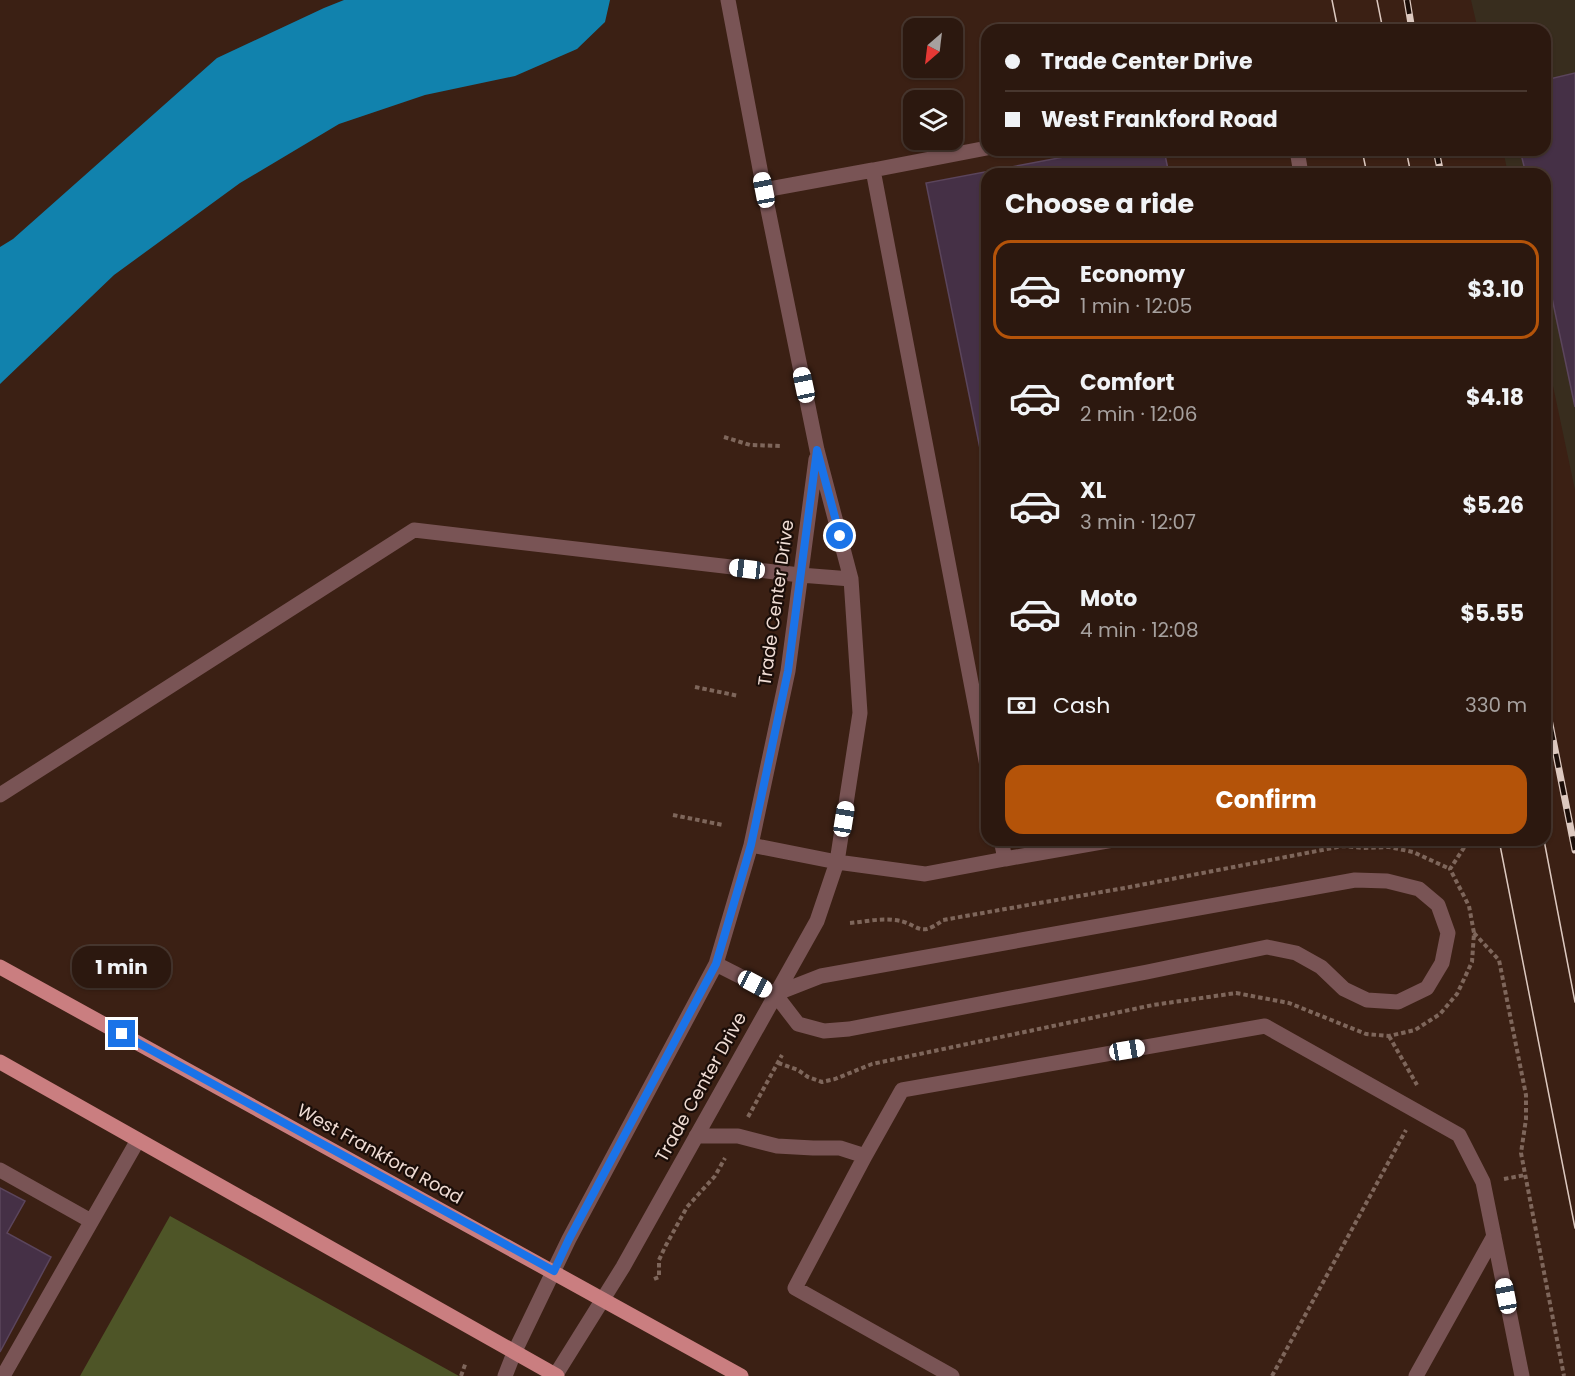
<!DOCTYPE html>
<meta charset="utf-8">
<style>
:root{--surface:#2c180f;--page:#38251d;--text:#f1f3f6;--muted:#a6a09e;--line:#48372f;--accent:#b45309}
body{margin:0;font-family:Poppins,sans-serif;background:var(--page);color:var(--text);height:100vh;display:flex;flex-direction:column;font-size:22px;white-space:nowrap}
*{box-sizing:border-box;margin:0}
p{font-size:20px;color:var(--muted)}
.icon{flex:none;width:33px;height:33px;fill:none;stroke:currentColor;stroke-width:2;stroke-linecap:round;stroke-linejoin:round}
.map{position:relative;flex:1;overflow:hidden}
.details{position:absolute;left:981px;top:168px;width:570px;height:678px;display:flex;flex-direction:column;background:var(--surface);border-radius:18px;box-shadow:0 2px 4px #0004,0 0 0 2px var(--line)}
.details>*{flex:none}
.hud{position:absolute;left:981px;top:24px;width:570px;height:132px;border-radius:18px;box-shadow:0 2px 4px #0004,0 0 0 2px var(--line);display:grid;align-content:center;height:132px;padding:0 24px;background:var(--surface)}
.needle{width:39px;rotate:208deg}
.buttons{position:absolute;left:903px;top:18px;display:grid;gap:12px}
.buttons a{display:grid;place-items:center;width:60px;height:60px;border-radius:12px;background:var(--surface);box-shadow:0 2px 4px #0004,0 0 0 2px var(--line);font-size:30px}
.end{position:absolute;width:27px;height:27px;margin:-14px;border:8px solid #1a73e8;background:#fff;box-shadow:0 0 0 3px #fff}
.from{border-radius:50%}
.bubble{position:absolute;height:42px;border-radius:18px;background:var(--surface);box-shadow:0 2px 4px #0004,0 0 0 2px var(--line);font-size:20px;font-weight:700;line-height:42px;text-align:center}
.car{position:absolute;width:18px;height:36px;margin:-18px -9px;border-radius:8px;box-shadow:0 0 4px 2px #0007;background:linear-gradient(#fff 24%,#345 0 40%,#fff 0 76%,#345 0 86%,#fff 0)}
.hud b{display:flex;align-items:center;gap:21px;height:57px;font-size:22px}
.hud b+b{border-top:2px solid var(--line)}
.hud i{width:15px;height:15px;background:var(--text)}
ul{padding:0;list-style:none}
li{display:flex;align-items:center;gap:18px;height:99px;margin:0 12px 9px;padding:0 12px;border:3px solid transparent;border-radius:18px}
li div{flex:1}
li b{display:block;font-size:22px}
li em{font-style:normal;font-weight:700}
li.selected{border-color:var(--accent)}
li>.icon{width:54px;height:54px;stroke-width:1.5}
h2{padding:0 24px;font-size:27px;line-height:72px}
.pay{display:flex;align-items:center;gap:15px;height:66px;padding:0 24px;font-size:22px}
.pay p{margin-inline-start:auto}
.action{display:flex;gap:12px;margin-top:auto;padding:12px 24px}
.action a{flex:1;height:69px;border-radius:18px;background:var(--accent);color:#fff;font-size:24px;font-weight:700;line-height:69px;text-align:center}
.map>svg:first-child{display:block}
.commercial{fill:#382d1e}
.green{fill:#4e5527}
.water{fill:#1182ad}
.building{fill:#453046;stroke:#5b455c;stroke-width:1.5}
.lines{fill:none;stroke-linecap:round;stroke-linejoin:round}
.path{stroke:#7e665b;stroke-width:4;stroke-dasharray:4.5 3;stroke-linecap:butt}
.minor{stroke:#795455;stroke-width:15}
.major{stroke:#ca7e80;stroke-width:15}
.tram{stroke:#ddc9c0;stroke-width:1.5}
.rail-casing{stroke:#ddc9c0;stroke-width:7}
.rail{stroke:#1a0d08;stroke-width:4.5;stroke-dasharray:14;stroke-linecap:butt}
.route{stroke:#1a73e8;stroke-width:8}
.labels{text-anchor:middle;stroke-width:4.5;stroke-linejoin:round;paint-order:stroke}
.street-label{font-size:18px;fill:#efdcd4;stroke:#1a0d08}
</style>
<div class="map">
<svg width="1575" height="1376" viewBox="0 0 1575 1376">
<rect width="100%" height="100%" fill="#3b2014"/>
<!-- commercial -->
<path class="commercial" d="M1471 0H1575V490L1545 348V174H1508L1503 150H1545V30H1478Z"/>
<!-- green -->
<path class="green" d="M170 1216 459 1376H80Z"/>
<!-- water -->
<path class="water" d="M344 0H610L605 22 577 49 515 76 425 95 339 124 240 183 114 275 0 384V247L13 239 217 58 324 8Z"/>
<!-- building -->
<path class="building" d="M1575 73V407L1545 265V174H1526L1520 150H1545V80Z
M1101 150H1164L1169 174H987V483L926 183Z
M0 1188 25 1201 7 1233 51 1257 0 1352Z"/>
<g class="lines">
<!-- path -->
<path class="path" d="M724 437 750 445 780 446
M695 687 739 696
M673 815 723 825
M1344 846 1353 840
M850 923C864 922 880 918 894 920 919 922 917 940 943 920L1130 887 1343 846 1363 848 1389 847 1413 852 1450 869
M1474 933 1499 960 1526 1095V1119L1521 1153 1564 1376
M1389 1036 1417 1085
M778 1063 798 1070 808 1077 822 1082 835 1079 872 1064 1153 1005 1236 993 1289 1003 1366 1034 1389 1036 1415 1030 1440 1014 1457 994 1472 962 1474 933 1469 906 1450 869 1469 840
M748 1117 782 1055
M1504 1179 1525 1175
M654 1279 659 1277V1260L665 1247 687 1207 715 1176 725 1158
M461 1376 466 1362
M1272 1376 1406 1130"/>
<!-- minor -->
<path class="minor" d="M1297 150 1301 174
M873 170 987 148
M764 190 873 170 987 766
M0 795 414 530 800 575 851 579
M751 845 837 862 925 874 1005 859 1001 840
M1005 859 1113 840
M716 964 775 994 798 1024 824 1031 849 1029 1147 972 1267 947 1296 953 1321 967 1344 989 1367 1000 1398 1002 1427 988 1442 963 1448 933 1438 905 1419 889 1387 881 1355 880 821 976 775 994
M696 1136H738L777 1146 813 1148H840L865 1156
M0 1170 91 1221
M3 1376 138 1140
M505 1376 514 1353 569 1239 716 964 751 845 788 671 816 459
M555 1376 623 1267 817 921 837 862 860 713 851 579 817 450 764 190 728 0
M952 1376 795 1288 865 1156 902 1090 1265 1026 1459 1135 1483 1182 1522 1376
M1416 1376 1494 1236"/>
<!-- major -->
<path class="major" d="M0 967 741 1376
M0 1062 557 1376"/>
<!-- tram -->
<path class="tram" d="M1332 0 1338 30
M1377 0 1383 30
M1362 150 1367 174
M1406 150 1411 174
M1499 840 1575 1228
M1544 840 1575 1002"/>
<!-- rail casing -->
<g class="rail-casing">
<path id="rail" d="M1407 0 1412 30
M1436 150 1441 174
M1545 699 1575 850"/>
</g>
<!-- rail -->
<use href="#rail" class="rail"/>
</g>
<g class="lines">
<!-- route -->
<path class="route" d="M122 1034 554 1271 569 1239 716 964 751 845 788 671 817 450 840 536"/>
</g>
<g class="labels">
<!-- street labels -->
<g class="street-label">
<text transform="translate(776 603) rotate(-82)" y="6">Trade Center Drive</text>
<text transform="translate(701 1087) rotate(-61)" y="6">Trade Center Drive</text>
<text transform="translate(380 1154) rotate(29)" y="6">West Frankford Road</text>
</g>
</g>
</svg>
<div class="buttons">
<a><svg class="needle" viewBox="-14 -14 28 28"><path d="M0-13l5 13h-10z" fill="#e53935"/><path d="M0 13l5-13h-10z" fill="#a6a09e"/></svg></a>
<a><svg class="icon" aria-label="layers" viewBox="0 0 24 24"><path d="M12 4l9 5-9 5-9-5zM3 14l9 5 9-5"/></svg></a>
</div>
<i class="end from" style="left:840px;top:536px"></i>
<i class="end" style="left:122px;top:1034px"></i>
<div class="bubble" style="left:72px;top:946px;width:99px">1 min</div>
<i class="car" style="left:764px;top:190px;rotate:349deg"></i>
<i class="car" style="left:804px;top:385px;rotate:348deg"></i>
<i class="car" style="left:747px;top:569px;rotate:277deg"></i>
<i class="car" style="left:844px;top:819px;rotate:9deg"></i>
<i class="car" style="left:755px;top:984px;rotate:118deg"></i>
<i class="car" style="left:1127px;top:1050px;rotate:80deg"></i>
<i class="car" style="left:1506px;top:1296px;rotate:349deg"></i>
<div class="hud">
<b><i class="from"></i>Trade Center Drive</b>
<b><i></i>West Frankford Road</b>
</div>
<section class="details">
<h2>Choose a ride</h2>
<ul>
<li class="selected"><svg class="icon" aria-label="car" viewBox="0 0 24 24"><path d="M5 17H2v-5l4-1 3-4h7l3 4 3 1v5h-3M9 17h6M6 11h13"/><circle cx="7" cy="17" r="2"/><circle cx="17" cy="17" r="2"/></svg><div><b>Economy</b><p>1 min · 12:05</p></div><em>$3.10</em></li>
<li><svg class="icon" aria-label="car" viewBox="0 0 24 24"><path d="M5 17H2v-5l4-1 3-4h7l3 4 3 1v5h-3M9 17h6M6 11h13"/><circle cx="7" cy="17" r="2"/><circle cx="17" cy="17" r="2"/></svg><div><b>Comfort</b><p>2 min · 12:06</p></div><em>$4.18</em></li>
<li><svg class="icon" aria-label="car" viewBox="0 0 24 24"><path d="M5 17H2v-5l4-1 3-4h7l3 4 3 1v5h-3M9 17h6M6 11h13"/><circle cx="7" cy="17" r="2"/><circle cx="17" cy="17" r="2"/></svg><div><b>XL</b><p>3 min · 12:07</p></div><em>$5.26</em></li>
<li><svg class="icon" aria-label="car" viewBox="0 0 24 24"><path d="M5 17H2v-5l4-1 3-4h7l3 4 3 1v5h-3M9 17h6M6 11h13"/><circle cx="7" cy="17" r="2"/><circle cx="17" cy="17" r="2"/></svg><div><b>Moto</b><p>4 min · 12:08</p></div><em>$5.55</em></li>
</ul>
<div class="pay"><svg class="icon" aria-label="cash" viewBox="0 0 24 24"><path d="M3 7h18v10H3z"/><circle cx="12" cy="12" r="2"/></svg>Cash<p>330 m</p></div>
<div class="action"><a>Confirm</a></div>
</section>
</div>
